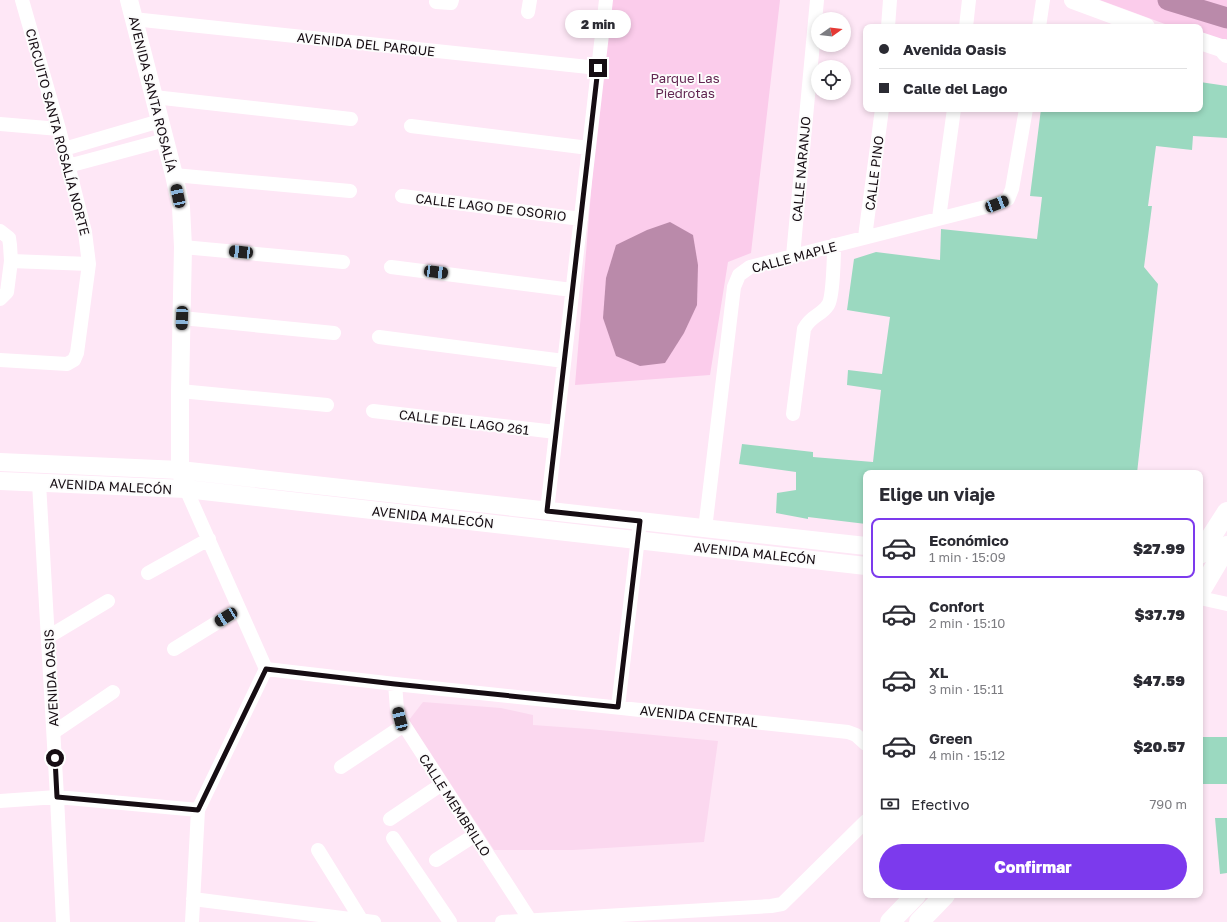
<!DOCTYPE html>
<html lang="es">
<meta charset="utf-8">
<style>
:root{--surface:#fff;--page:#f2f2f3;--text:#2b2b33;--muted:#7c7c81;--line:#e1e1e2;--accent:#7c3aed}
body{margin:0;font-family:"Golos Text",sans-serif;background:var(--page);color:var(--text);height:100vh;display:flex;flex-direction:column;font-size:15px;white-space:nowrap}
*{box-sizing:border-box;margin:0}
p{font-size:13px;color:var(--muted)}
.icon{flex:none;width:22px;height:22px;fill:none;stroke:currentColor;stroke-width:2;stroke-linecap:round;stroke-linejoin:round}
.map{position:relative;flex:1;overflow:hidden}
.side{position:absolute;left:863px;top:470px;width:340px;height:428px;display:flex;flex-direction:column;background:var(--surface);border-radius:8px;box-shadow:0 2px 6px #0003}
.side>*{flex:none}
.banner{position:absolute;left:863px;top:24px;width:340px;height:88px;border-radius:8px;box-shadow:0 2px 6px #0003;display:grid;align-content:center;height:88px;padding:0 16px;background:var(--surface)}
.needle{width:26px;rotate:76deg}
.buttons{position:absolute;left:811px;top:12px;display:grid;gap:8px}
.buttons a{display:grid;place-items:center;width:40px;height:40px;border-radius:50%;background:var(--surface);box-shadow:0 2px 6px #0003;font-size:20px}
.end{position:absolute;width:18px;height:18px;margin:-9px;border:5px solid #160d13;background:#fff;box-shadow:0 0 0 2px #fff}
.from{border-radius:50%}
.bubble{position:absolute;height:28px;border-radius:14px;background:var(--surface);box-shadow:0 2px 6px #0003;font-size:13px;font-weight:800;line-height:28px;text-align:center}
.car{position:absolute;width:12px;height:24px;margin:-12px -6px;border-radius:5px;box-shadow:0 0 3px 1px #0007;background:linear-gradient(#222 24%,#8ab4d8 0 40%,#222 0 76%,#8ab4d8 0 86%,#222 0)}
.banner b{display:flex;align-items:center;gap:14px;height:38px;font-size:15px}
.banner b+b{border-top:1px solid var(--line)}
.banner i{width:10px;height:10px;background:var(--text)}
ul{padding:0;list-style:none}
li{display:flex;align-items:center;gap:12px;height:60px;margin:0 8px 6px;padding:0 8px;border:2px solid transparent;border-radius:8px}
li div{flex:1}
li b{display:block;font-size:15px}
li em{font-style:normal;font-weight:800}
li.on{border-color:var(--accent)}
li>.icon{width:36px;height:36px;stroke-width:1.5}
h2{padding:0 16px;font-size:18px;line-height:48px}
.pay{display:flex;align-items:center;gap:10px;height:44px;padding:0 16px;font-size:15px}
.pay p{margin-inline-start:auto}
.action{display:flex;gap:8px;margin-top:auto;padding:8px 16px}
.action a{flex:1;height:46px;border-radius:24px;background:var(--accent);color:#fff;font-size:16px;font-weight:800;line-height:46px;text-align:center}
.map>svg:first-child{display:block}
.built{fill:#fbd8ef}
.green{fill:#fbcceb}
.water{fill:#ba8aaa}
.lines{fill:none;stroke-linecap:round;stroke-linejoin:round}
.river{stroke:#ba8aaa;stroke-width:21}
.building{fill:#9bd9c0}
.minor{stroke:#fff;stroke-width:14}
.tertiary{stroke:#fff;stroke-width:18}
.secondary{stroke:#fff;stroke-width:20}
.route{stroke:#160d13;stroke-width:5}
.labels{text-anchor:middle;stroke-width:4;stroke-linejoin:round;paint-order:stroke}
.street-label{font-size:13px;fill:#160d13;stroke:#fcfcfc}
.park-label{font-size:13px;fill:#622752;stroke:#fcfcfc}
</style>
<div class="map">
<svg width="1227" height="922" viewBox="0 0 1227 922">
<rect width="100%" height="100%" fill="#fee7f6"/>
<!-- built -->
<path class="built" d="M423 702 501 708 533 715V725L589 729 718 741 704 842 573 850H494L409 720Z"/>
<!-- green -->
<path class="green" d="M607 0H780L751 253 728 262 710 375 575 385Z
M1100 0H1227V48L1200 36V27H1173Z"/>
<!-- water -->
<path class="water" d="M670 222 693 235 698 265 697 305 684 333 665 363 640 366 616 356 603 318 606 278 616 245 647 230Z"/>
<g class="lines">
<!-- river -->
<path class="river" d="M1168 0 1227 18"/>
</g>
<!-- building -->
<path class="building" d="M1200 82 1227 86V138L1193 136 1192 150 1156 146 1148 206H1152L1144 267 1158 284 1137 473H866V524L808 517V519L776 513 777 493 796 490V472L739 464 742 444 813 452V457L873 462 881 390 847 385 848 370 882 374 890 317 847 310 854 259 876 252 940 260 941 229 1037 239 1042 197 1030 196 1041 109H1200Z
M1200 737H1227V784H1200Z
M1215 818H1227V873L1220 874Z"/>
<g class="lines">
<!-- minor -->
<path class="minor" d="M436 2 451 3 452 0
M528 12 530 0
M133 19 598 68
M888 27 890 0
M966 27 969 0
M1039 27 1043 0
M154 97 351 119
M0 124 59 129
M411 126 589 148
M64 149 160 121
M68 166 165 140
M174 175 350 191
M402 196 581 219
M939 218 954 109
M0 231 9 238 10 245 11 261 7 292 0 299
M865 237 882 109
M183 247 343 262
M793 256 817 0
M11 261 89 264
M391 267 572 290
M182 318 334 333
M379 337 564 361
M0 360 67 364 74 360 77 353 89 264 85 232 59 129 22 0
M180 391 327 405
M373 411 556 432
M793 414 804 329C811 315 821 316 828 305 833 298 834 257 834 245
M39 483 57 797 63 922
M186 489 266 669 198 810 192 922
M547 511 606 0
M705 529 734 287 739 275 750 267 997 204 1008 199 1012 189 1026 109
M148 573 209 539
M1200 598 1227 604
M48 637 108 601
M174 649 239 609
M266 669 395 684 848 732 856 735 866 744
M395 684 397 709 400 719 530 920
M618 707 640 521
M54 732 113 692
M341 767 404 725
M0 801 57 797 198 810
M390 819 442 784
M393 838 450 922
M318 850 362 921
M436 860 475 835
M193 899 374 922
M502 922 771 906 782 904 866 821"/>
<!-- tertiary -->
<path class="tertiary" d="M129 0 174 175 181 207 183 247 180 391V470L184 482
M1073 0 1146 27
M1200 41 1227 50
M0 462 180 470 866 546
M0 481 186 489 866 566"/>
<!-- secondary -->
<path class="secondary" d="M1224 49 1227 53
M1200 554 1227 512
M1200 592 1227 546
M890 922 916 895
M919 922 945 895"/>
</g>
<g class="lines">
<!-- route -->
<path class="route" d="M55 758 57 797 198 810 266 669 395 684 618 707 640 521 547 511 598 68"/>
</g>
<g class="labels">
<!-- street labels -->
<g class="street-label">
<text transform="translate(366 44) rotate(6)" y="5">AVENIDA DEL PARQUE</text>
<text transform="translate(153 94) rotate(76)" y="5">AVENIDA SANTA ROSALÍA</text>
<text transform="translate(58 132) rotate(75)" y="5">CIRCUITO SANTA ROSALÍA NORTE</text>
<text transform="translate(801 169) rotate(-85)" y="5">CALLE NARANJO</text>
<text transform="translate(874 173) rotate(-83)" y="5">CALLE PINO</text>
<text transform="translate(491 207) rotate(7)" y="5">CALLE LAGO DE OSORIO</text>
<text transform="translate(794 257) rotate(-15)" y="5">CALLE MAPLE</text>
<text transform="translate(464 422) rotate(7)" y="5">CALLE DEL LAGO 261</text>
<text transform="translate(111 486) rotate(3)" y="5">AVENIDA MALECÓN</text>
<text transform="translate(433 517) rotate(6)" y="5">AVENIDA MALECÓN</text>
<text transform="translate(755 553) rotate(6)" y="5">AVENIDA MALECÓN</text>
<text transform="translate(51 678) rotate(-93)" y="5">AVENIDA OASIS</text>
<text transform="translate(699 716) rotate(6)" y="5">AVENIDA CENTRAL</text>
<text transform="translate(455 805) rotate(57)" y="5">CALLE MEMBRILLO</text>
</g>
<!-- park labels -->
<g class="park-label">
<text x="685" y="83">Parque Las<tspan x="685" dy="15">Piedrotas</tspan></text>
</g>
</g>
</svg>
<div class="buttons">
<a><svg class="needle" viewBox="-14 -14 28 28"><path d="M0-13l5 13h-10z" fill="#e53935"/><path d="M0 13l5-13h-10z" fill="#7c7c81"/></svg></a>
<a><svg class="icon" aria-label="locate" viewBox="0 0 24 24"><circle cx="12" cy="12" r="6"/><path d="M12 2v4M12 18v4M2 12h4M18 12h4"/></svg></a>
</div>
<i class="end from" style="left:55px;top:758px"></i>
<i class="end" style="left:598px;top:68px"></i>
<div class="bubble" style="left:565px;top:10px;width:66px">2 min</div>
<i class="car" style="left:178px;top:196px;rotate:348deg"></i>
<i class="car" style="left:997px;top:204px;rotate:69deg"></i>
<i class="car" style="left:241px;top:252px;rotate:276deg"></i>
<i class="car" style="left:436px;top:272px;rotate:97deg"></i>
<i class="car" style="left:182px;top:318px;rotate:182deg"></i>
<i class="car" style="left:226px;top:617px;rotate:238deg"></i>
<i class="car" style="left:400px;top:719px;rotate:346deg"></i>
<div class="banner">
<b><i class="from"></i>Avenida Oasis</b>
<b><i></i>Calle del Lago</b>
</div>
<section class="side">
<h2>Elige un viaje</h2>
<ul>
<li class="on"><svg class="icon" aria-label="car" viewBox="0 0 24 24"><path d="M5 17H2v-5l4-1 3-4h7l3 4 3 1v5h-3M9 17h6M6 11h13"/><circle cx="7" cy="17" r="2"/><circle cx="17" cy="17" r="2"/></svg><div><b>Económico</b><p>1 min · 15:09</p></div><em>$27.99</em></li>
<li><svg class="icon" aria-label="car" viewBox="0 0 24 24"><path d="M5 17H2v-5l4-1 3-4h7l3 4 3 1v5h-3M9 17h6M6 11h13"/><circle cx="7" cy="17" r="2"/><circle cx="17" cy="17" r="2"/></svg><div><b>Confort</b><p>2 min · 15:10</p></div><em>$37.79</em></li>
<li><svg class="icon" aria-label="car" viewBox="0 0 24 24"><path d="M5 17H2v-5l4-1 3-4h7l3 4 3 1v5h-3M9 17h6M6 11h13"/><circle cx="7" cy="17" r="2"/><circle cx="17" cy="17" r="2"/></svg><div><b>XL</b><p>3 min · 15:11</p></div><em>$47.59</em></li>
<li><svg class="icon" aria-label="car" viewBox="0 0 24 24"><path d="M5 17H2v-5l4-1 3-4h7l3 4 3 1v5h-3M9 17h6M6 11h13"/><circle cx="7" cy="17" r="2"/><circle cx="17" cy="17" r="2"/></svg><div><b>Green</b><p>4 min · 15:12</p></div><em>$20.57</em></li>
</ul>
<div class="pay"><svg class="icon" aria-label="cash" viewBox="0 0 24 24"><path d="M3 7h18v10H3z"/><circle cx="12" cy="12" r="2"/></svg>Efectivo<p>790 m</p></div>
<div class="action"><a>Confirmar</a></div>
</section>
</div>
